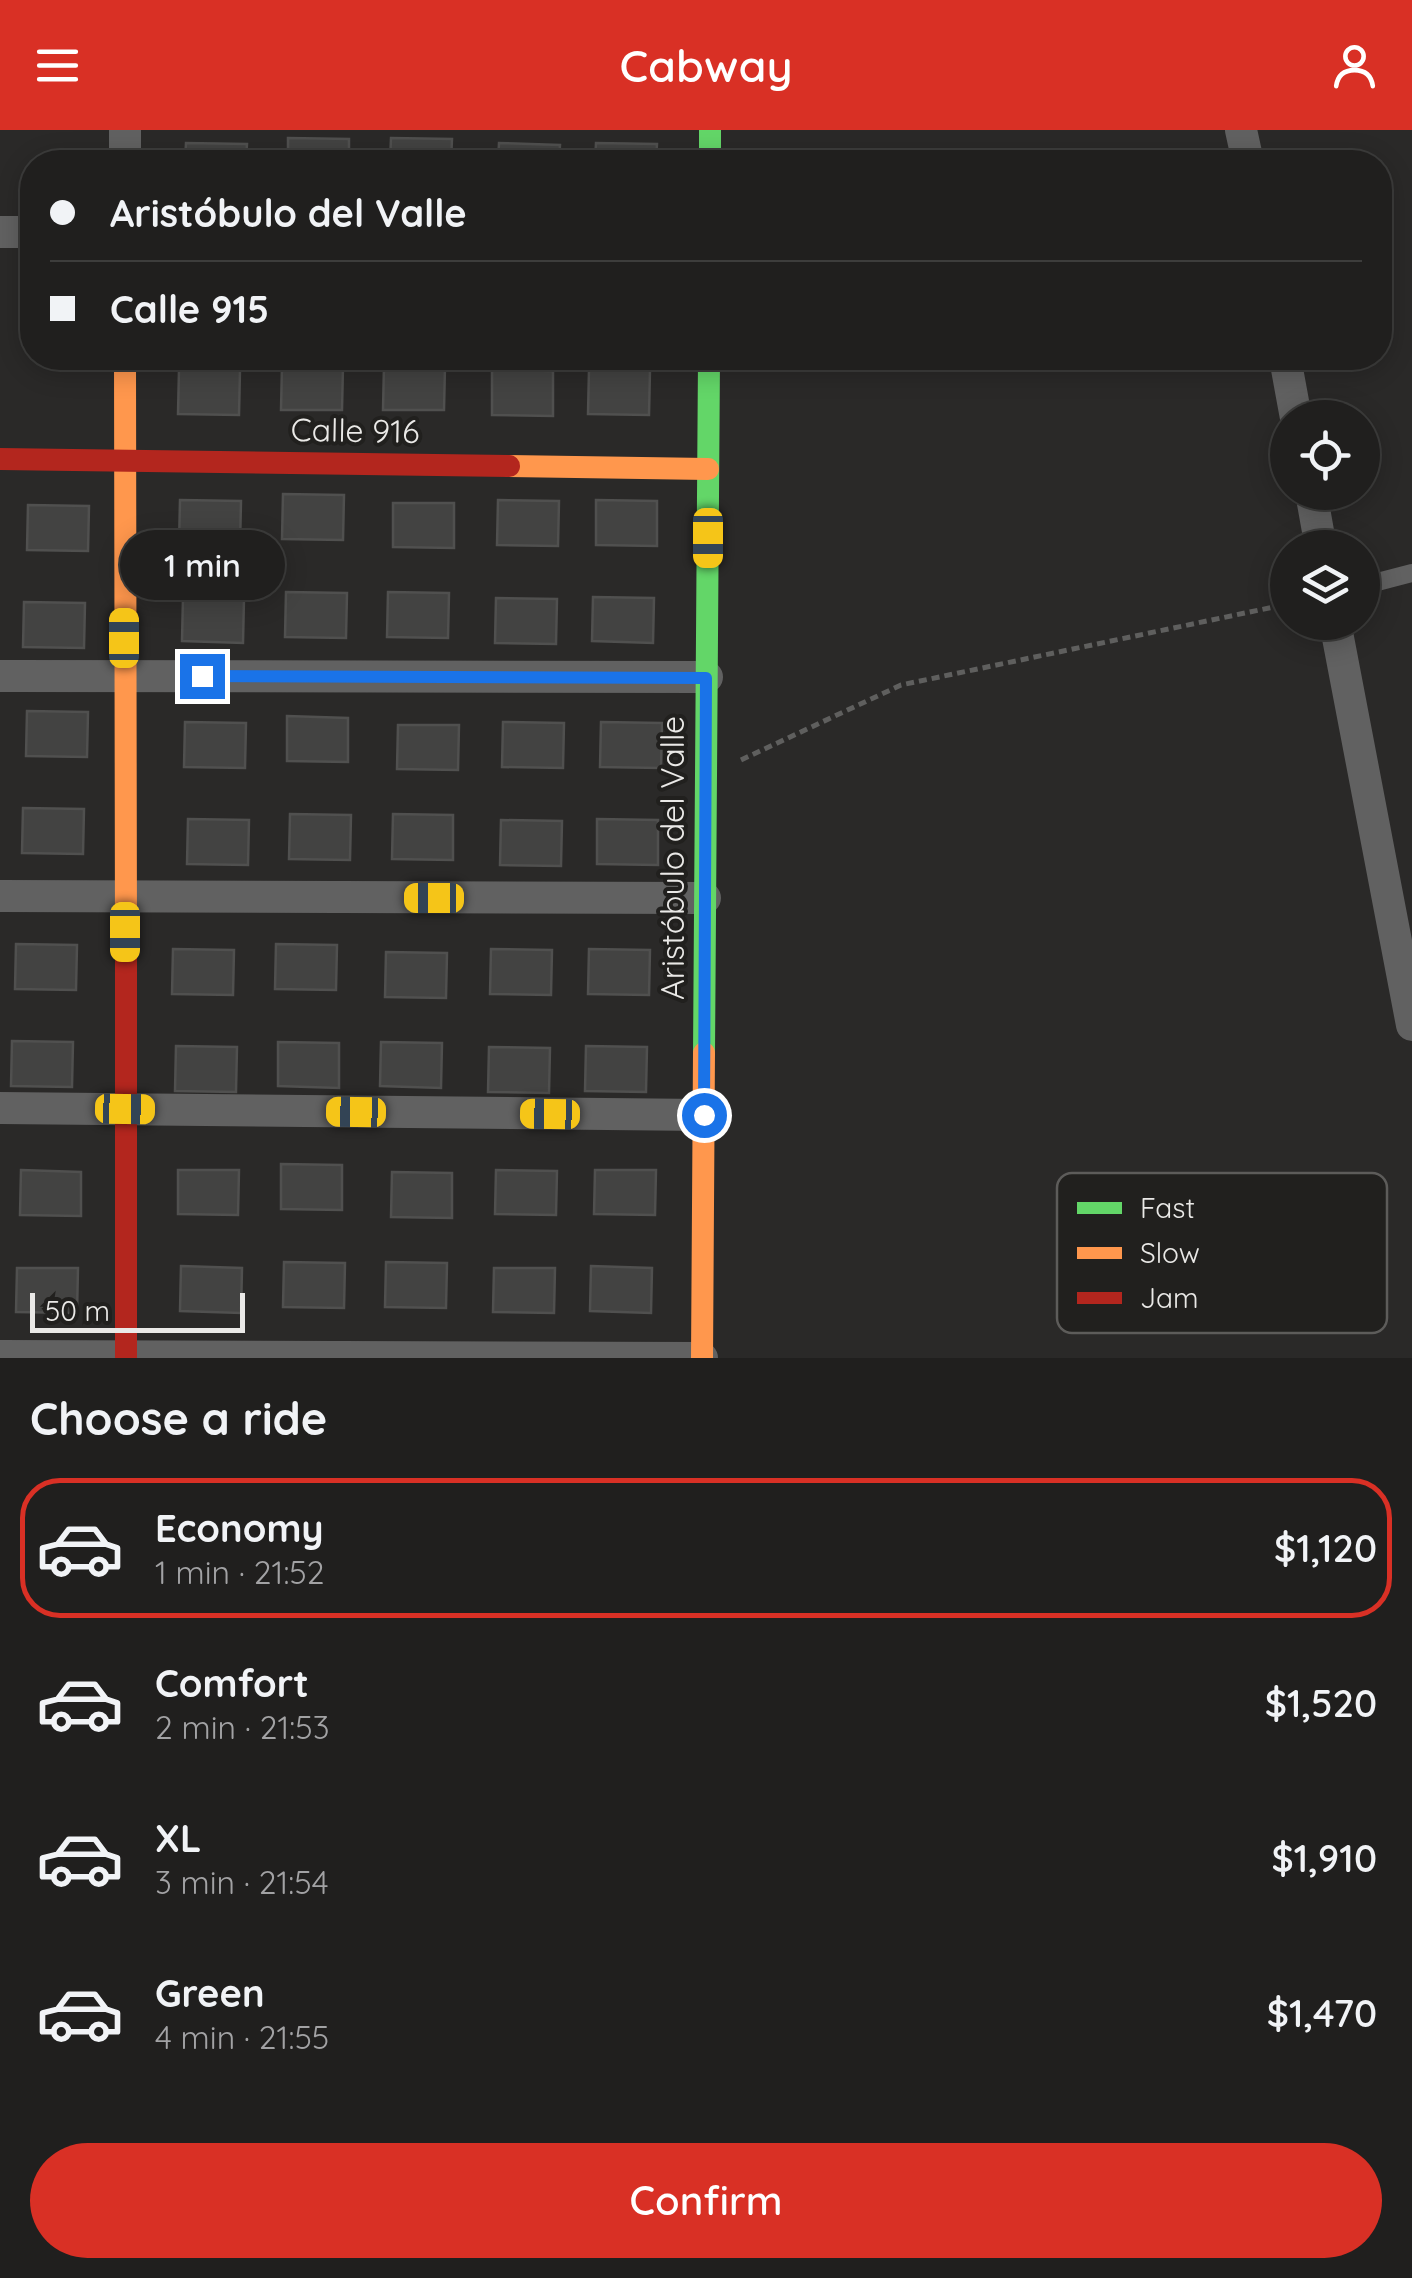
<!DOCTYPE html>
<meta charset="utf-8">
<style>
:root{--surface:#201f1e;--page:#282727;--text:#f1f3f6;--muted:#a2a2a4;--line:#3d3d3c;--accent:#d93025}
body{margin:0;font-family:Quicksand,sans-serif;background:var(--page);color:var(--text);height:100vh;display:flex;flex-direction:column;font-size:38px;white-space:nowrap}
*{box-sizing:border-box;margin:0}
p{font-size:32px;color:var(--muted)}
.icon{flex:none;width:55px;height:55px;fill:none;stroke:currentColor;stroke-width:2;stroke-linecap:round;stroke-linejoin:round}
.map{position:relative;height:1228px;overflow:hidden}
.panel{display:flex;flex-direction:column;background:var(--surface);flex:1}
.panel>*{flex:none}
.guide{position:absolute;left:20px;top:20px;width:1372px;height:220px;border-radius:40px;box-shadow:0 5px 25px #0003,0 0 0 2px var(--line);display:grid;align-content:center;height:220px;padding:0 30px;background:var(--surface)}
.tools{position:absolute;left:1270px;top:270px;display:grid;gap:20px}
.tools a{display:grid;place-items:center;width:110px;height:110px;border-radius:50%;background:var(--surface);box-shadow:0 5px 25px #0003,0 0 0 2px var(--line);font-size:50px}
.scale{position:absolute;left:30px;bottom:25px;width:215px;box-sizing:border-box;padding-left:10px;border:5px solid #eae9e7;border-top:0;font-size:28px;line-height:35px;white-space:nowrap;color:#eae9e7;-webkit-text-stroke:8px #21201e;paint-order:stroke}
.end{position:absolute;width:45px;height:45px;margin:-22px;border:12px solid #1a73e8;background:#fff;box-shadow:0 0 0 5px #fff}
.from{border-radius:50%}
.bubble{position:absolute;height:70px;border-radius:35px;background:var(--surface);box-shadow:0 5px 25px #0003,0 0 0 2px var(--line);font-size:32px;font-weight:600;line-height:70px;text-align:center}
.car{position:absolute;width:30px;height:60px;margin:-30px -15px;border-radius:12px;box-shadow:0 0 8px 2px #0007;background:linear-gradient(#f5c518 24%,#345 0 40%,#f5c518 0 76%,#345 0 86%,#f5c518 0)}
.guide b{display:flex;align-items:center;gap:35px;height:95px;font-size:38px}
.guide b+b{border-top:2px solid var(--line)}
.guide i{width:25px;height:25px;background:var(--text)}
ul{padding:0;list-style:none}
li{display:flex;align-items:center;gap:30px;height:140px;margin:0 20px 15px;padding:0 10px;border:5px solid transparent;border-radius:40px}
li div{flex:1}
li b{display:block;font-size:38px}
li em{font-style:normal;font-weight:600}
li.on{border-color:var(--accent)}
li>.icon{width:90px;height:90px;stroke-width:1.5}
h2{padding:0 30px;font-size:45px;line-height:120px}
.cta{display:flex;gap:20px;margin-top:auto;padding:20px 30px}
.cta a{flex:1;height:115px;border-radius:60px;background:var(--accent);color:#fff;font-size:40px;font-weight:600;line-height:115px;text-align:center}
header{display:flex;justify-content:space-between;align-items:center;height:130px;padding:0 30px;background:var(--accent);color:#fff;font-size:45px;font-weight:600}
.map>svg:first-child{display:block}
.building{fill:#434342;stroke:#50504f;stroke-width:2.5}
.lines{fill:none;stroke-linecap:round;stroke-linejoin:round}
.path{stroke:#5f5f5e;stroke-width:5;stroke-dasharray:8 5;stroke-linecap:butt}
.lane{stroke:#616161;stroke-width:18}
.street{stroke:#616161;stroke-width:32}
.fast{stroke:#63d668;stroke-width:22}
.slow{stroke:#ff974d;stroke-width:22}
.jam{stroke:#b3261e;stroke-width:22}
.route{stroke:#1a73e8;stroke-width:12}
.labels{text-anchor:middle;stroke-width:8;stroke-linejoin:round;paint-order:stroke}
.street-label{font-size:32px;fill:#eae9e7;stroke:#21201e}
.key{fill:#21201e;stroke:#5d5c5a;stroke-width:2.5}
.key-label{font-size:28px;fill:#eae9e7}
</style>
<header><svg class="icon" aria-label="menu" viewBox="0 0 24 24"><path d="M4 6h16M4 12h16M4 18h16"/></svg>Cabway<svg class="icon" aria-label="person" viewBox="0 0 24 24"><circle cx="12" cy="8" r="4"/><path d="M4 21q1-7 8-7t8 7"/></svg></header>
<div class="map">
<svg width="1412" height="1228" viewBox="0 0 1412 1228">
<rect width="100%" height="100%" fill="#2a2928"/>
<!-- building -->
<path class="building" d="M288 8 349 9V32H288Z
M391 8 452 9 451 32H390Z
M186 13 247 14 246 32H185Z
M499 13 560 15 559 32H498Z
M596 13 657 14 656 32H595Z
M282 235 343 236 342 280H281Z
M384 235 445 236 444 280H383Z
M179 239 240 240 239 285 178 284Z
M589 239 650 240 649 285 588 284Z
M492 240 553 241V286L492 285Z
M283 364 344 365 343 410 282 409Z
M180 370 241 371 240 416 179 415Z
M498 370 559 371 558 416 497 415Z
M596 370 657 371V416L596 415Z
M393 373H454V418L393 417Z
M28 375 89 376 88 421 27 420Z
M286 462 347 463 346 508 285 507Z
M388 462 449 463 448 508 387 507Z
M183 467 244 468 243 513 182 511Z
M593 467 654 468 653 513 592 511Z
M496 468 557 469 556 514 495 513Z
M24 472 85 473 84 518 23 517Z
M27 581 88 582 87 627 26 626Z
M287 586 348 588V632L287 631Z
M185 592 246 593 245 638 184 637Z
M503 592 564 593 563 638 502 637Z
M601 592 662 593 661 638 600 637Z
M398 595H459L458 640 397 639Z
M23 678 84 679 83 724 22 723Z
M290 684 351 685 350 730 289 729Z
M393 684 453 685V730L392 729Z
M188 689 249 690 248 735 187 734Z
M597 689 658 690V735L597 734Z
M501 690 562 691 561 736 500 735Z
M16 814 77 815 76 860 15 859Z
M276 814 337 815 336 860 275 859Z
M173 819 234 820 233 865 172 864Z
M491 819 552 820 551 865 490 864Z
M589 819 650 820 649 865 588 864Z
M386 822 447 823 446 868 385 867Z
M12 911 73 912 72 957 11 956Z
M278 912 339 913V958L278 956Z
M381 912 442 913 441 958 380 956Z
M176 916 237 917 236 962 175 961Z
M586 916 647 917 646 962 585 961Z
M489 917 550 918 549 963 488 962Z
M281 1034 342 1035V1080L281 1079Z
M21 1040 81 1042V1086L20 1085Z
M178 1040H239L238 1085 178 1084Z
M496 1040 557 1041 556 1085 495 1084Z
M595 1040H656L655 1085 594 1084Z
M392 1042 452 1043V1088L391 1087Z
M284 1132 345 1133 344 1178 283 1177Z
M386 1132 447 1133 446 1178 385 1177Z
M181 1136 242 1138 241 1183 180 1181Z
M591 1136 652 1138 651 1183 590 1181Z
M17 1138H78L77 1183 16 1182Z
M494 1138H555L554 1183 493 1182Z"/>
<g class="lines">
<!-- path -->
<path class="path" d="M741 630 901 555 1288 474"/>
<!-- lane -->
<path class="lane" d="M1362 456 1412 443"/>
<!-- street -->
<path class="street" d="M125 0V32
M1241 0 1248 32
M0 102H32
M1285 228 1296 288
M1311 362 1321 418
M1335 492 1412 895
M0 546 707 547
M0 766 705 768
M0 978 704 985
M0 1226 702 1228"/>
<!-- fast -->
<path class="fast" d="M710 0V32
M704 923 709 228"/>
<!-- slow -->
<path class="slow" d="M125 228 126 818
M509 336 708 339
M702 1228 704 923"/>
<!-- jam -->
<path class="jam" d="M0 329 509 336
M126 818V1228"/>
</g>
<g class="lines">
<!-- route -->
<path class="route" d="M202 546 706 548 704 985"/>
</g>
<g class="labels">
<!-- street labels -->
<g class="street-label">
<text transform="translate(355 301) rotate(1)" y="11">Calle 916</text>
<text transform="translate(673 728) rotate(-90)" y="11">Aristóbulo del Valle</text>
</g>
</g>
<!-- legend -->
<rect x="1057" y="1043" width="330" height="160" rx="15" class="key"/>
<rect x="1077" y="1072" width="45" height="12" fill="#63d668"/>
<rect x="1077" y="1117" width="45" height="12" fill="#ff974d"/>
<rect x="1077" y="1162" width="45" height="12" fill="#b3261e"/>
<g class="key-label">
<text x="1140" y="1088">Fast</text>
<text x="1140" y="1133">Slow</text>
<text x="1140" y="1178">Jam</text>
</g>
</svg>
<div class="tools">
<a><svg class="icon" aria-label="locate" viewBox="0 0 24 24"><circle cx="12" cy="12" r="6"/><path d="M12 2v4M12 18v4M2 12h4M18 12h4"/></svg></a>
<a><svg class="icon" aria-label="layers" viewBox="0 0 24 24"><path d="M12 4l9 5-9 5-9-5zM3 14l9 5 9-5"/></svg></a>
</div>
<div class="scale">50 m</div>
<i class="end from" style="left:704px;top:985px"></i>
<i class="end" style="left:202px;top:546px"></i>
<div class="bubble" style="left:120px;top:400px;width:165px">1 min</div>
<i class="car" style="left:708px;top:408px;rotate:180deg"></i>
<i class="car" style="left:124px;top:508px;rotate:0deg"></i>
<i class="car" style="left:434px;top:768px;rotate:270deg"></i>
<i class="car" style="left:125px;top:802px;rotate:180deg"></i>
<i class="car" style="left:125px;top:979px;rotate:91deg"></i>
<i class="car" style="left:356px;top:982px;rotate:271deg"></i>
<i class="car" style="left:550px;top:984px;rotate:271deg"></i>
<div class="guide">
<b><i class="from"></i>Aristóbulo del Valle</b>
<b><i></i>Calle 915</b>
</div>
</div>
<section class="panel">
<h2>Choose a ride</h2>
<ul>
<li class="on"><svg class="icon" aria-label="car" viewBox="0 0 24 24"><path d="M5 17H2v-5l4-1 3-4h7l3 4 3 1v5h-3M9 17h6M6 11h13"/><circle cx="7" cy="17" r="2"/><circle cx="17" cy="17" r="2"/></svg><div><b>Economy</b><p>1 min · 21:52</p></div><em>$1,120</em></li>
<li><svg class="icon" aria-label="car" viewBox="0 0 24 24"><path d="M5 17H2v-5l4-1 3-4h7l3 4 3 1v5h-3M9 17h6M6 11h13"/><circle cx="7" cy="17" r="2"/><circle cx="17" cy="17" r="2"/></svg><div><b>Comfort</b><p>2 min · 21:53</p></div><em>$1,520</em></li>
<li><svg class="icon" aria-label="car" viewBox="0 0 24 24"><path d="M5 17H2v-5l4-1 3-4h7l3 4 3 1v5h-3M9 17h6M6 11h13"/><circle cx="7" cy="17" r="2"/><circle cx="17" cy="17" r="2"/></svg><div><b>XL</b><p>3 min · 21:54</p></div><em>$1,910</em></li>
<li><svg class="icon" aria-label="car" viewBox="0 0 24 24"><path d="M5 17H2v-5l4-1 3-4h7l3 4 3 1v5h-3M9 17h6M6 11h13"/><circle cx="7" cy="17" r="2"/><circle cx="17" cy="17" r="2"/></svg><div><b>Green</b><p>4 min · 21:55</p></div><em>$1,470</em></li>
</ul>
<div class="cta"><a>Confirm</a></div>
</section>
